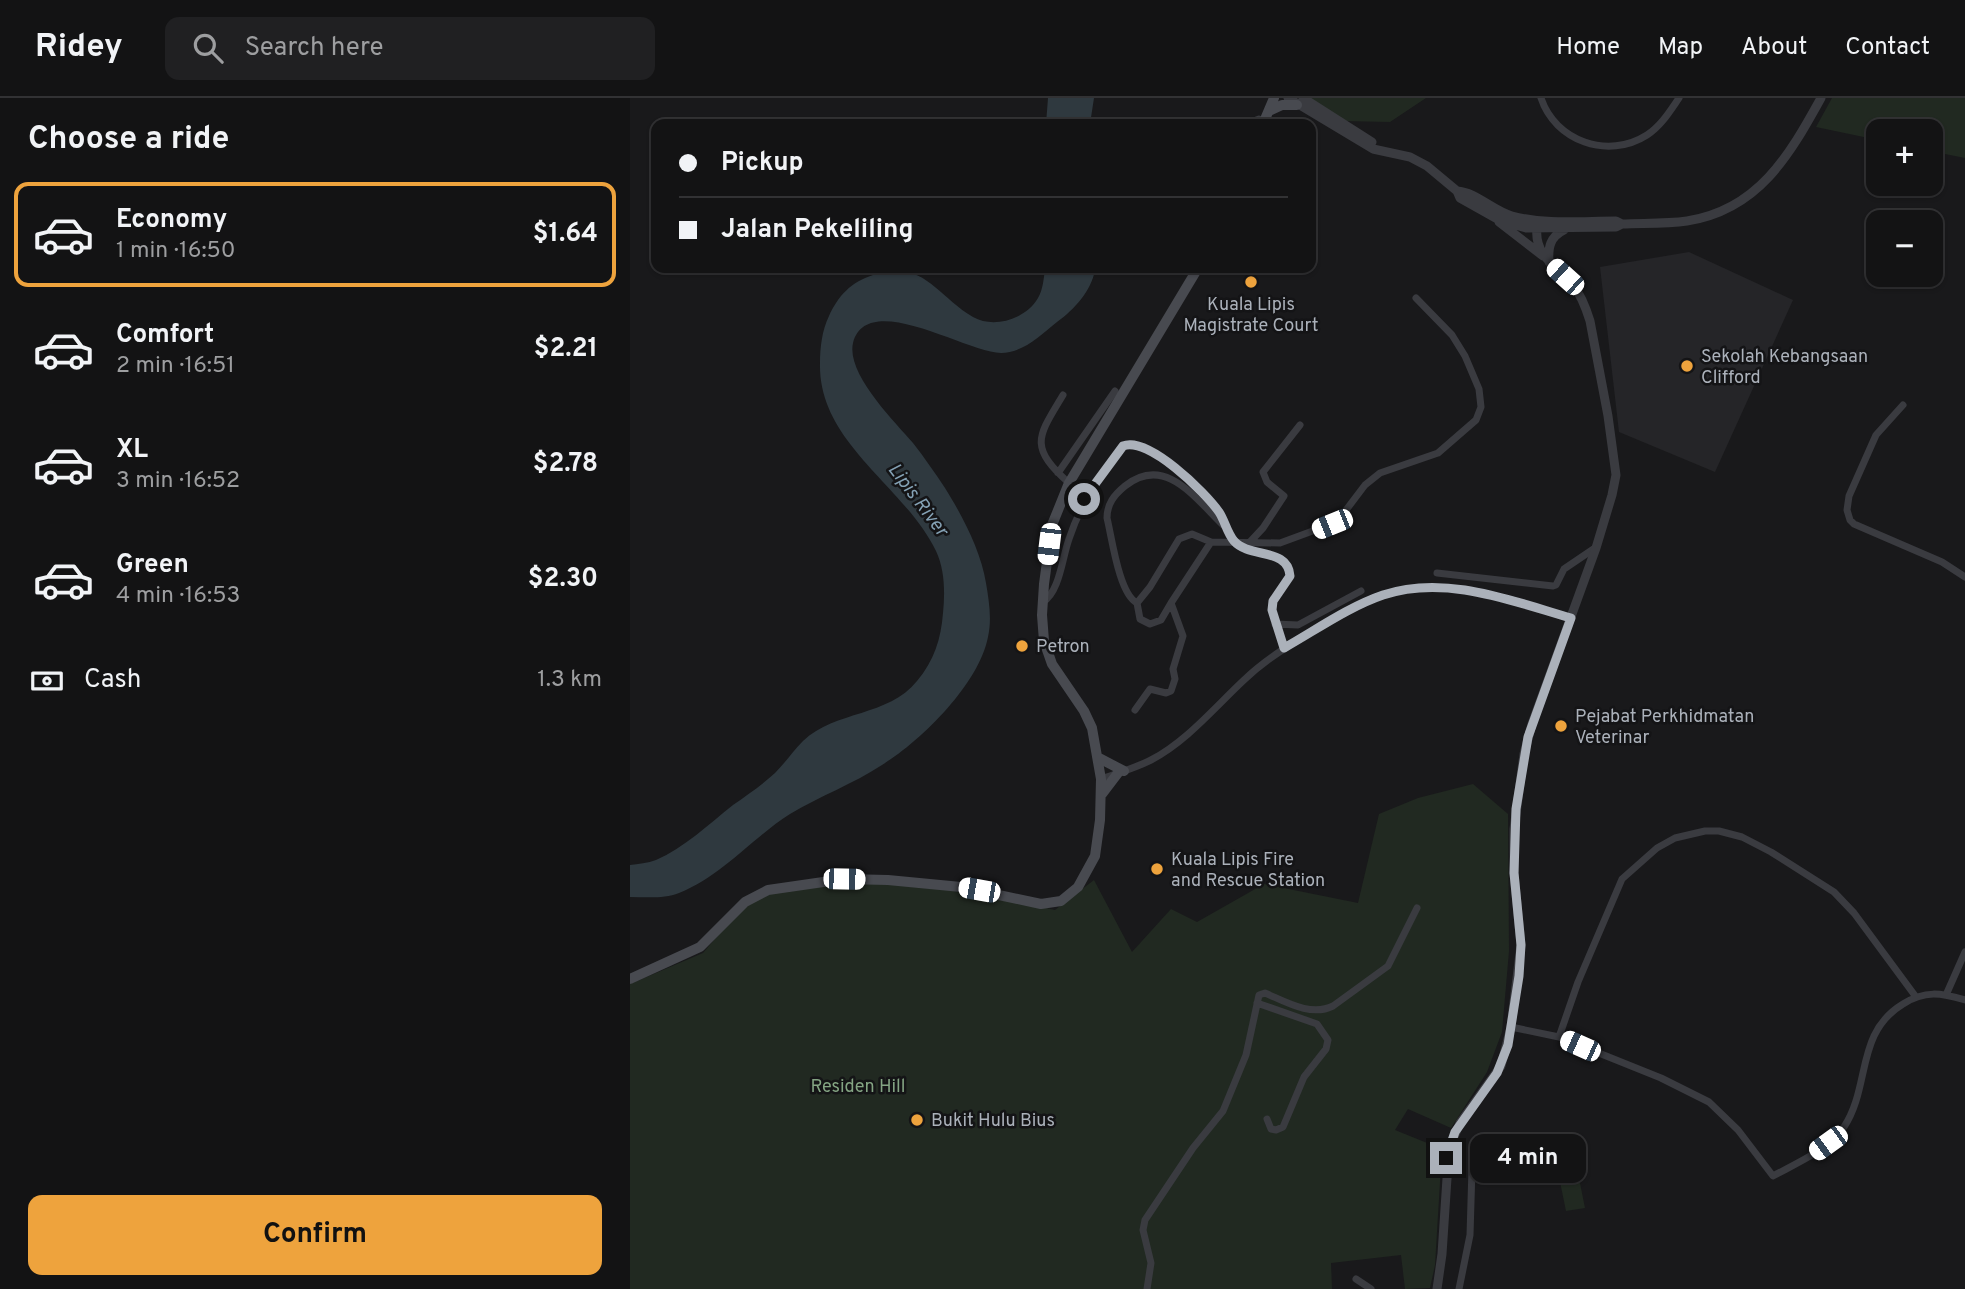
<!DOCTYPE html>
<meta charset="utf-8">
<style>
:root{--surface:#131314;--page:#202022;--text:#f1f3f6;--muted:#9d9ea0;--line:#323234;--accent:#eea33d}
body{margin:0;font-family:Overpass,sans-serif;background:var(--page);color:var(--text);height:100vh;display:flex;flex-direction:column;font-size:26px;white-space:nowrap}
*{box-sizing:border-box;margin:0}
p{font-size:23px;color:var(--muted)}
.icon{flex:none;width:38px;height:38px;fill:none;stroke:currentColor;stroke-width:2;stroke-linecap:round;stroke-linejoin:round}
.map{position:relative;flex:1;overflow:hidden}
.drawer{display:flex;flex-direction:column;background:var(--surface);width:630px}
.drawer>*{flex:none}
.banner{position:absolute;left:21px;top:21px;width:665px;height:154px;border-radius:14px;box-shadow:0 2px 5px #0004,0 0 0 2px var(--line);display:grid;align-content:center;height:154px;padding:0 28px;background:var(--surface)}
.tools{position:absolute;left:1236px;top:21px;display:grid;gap:14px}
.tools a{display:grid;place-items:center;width:77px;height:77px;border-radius:14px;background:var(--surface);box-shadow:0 2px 5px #0004,0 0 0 2px var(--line);font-size:35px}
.end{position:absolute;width:32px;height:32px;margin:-16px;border:9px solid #abb1ba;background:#111;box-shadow:0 0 0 4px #111}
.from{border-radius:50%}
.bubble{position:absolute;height:49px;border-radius:14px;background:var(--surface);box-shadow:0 2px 5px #0004,0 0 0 2px var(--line);font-size:23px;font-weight:700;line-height:49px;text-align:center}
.car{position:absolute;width:21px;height:42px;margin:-21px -10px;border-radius:9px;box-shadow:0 0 5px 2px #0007;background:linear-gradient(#fff 24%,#345 0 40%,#fff 0 76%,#345 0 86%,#fff 0)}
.banner b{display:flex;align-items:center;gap:24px;height:66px;font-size:26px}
.banner b+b{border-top:2px solid var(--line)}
.banner i{width:18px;height:18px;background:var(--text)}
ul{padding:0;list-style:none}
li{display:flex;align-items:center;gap:21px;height:105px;margin:0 14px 10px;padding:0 14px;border:4px solid transparent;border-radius:14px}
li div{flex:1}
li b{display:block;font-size:26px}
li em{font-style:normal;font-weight:700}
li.active{border-color:var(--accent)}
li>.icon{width:63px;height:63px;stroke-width:1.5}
h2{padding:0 28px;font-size:32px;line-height:84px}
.pay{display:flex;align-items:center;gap:18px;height:77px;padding:0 28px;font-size:26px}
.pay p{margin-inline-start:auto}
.action{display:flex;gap:14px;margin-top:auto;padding:14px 28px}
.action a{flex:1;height:80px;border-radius:14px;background:var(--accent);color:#111;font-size:28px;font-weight:700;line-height:80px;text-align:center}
header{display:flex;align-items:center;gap:42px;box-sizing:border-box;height:98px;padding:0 35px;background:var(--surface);border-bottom:2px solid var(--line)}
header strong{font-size:33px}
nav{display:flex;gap:38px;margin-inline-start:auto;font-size:24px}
.search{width:490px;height:63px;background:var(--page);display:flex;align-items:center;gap:18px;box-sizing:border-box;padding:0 24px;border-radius:14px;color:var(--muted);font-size:26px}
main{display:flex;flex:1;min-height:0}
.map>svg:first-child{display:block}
.built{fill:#252528}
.green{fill:#212921}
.water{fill:#2f393f}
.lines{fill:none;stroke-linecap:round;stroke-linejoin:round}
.minor{stroke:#3a3b40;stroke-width:7}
.tertiary{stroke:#3a3b40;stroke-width:9}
.secondary{stroke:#484a50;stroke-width:10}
.route{stroke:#abb1ba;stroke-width:9}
.poi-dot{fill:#eea33d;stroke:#141416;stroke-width:2.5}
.labels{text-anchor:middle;stroke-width:5;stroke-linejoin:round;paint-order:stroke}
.poi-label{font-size:18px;fill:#abb1ba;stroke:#141416;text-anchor:start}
.park-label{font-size:18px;fill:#84a483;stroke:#141416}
.water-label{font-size:19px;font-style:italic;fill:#84a1b4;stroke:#141416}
</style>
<header>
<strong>Ridey</strong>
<div class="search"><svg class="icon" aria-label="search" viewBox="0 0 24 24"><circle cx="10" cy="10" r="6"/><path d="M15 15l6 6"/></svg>Search here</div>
<nav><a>Home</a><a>Map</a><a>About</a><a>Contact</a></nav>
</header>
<main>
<section class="drawer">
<h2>Choose a ride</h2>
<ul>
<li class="active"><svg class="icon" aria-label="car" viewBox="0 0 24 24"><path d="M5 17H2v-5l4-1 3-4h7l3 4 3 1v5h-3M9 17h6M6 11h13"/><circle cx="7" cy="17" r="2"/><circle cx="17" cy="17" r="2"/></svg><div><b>Economy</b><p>1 min · 16:50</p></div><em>$1.64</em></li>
<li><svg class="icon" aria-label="car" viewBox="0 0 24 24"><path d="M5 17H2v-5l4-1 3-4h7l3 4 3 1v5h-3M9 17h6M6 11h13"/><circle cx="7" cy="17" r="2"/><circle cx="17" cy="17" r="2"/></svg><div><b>Comfort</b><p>2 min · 16:51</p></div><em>$2.21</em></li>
<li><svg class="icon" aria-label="car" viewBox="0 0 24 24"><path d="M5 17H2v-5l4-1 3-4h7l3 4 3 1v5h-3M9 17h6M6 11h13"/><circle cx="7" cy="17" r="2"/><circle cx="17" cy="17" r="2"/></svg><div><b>XL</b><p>3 min · 16:52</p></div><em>$2.78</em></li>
<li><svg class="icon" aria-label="car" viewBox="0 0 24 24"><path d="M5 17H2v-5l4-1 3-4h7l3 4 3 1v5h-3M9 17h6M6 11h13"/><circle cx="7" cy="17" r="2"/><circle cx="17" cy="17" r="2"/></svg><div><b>Green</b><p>4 min · 16:53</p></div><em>$2.30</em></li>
</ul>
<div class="pay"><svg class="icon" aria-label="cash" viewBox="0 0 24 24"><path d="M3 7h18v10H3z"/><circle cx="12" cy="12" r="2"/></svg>Cash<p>1.3 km</p></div>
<div class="action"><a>Confirm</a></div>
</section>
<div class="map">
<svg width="1335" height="1191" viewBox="0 0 1335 1191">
<rect width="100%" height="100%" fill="#19191b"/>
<!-- built -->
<path class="built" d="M1059 154 1163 202 1085 374 989 334 970 169Z"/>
<!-- green -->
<path class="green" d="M677 0H796L760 24 713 23Z
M1202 0H1335V60L1300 53V33H1248V42L1186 29Z
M843 686 878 716 879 853 872 934 857 974 821 1030 778 1011 765 1032 812 1051 805 1167 800 1190 775 1191 771 1157 701 1165 702 1191H0V886L73 855 115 805 134 794 203 783 330 791 425 812 464 782 502 854 541 811 567 824 634 786 728 805 749 716 788 700Z
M948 1075 955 1110 936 1113 929 1079Z"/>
<!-- water -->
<path class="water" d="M418 0H464L460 26H416Z
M415 170H465V172C461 193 445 211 427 224 411 237 393 255 371 255 337 255 237 191 223 245 216 276 265 324 283 345 294 359 305 375 315 390 332 417 351 453 356 485 359 503 362 521 358 539 349 586 291 643 252 667 223 686 190 698 160 716 122 740 92 778 49 795 34 801 16 799 0 799V767C8 766 18 765 26 762 54 750 79 726 103 707 117 697 132 687 145 675 155 665 163 653 173 643 206 612 258 619 287 583 304 563 311 541 313 515 315 495 315 472 306 453 274 387 188 345 190 265 190 250 192 232 199 218 208 198 221 184 243 177 293 160 306 197 343 219 364 231 396 221 408 200 413 192 414 179 415 170Z"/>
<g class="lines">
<!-- minor -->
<path class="minor" d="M911 0C925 43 978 62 1017 37 1031 28 1040 13 1049 0
M616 26 629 21 634 24
M433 297C408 339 398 348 439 385
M1273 307 1246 337 1219 398 1217 412 1220 422 1224 426 1312 464 1335 479
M428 375 485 293
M581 444 562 436 549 441 520 489 507 505C489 496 482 440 477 420 477 406 484 397 495 388 535 356 565 400 593 427
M619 445 633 430 654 398 637 384 633 374 670 327
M807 475 923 488 926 487 934 471 965 450
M413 504C430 493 432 460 439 441 452 402 468 381 493 348L502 346C531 354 570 389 588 413 595 423 598 439 608 446 622 455 640 454 654 463L659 470 660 478 643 503 642 512 654 550
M507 505 510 521 520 526 531 522 541 505
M645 526 668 527 731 493
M505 612 520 591 536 595 541 593 545 581 543 571 553 538 541 505 581 444 650 445 707 424 735 387 750 375 808 355 846 322 851 309 849 291 835 258 822 237 786 200
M471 681C488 675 505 670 521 662 557 643 584 610 614 582 637 560 664 544 692 528 712 517 732 504 754 497 815 476 882 503 941 520
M1316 897 1335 854
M627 905 687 926 698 942 696 951 674 979 653 1029 646 1032 641 1031 637 1021
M881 929 929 939 1031 980 1079 1004 1108 1032 1143 1078C1167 1065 1198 1052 1214 1029 1241 988 1225 935 1273 906 1295 892 1311 895 1335 902
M929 939 948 884 992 781 1027 750 1045 740 1075 733H1089L1112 739 1141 754 1204 794 1224 815 1286 899
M726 1181 741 1191
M517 1191 521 1165 513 1132 515 1122 563 1050 593 1013 616 957 629 897 635 895C656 904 681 919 703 908L758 868 787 810
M829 1191 840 1137 842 1070 847 1054 854 1041 860 1038 873 1042"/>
<!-- tertiary -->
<path class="tertiary" d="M658 0 743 51 780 59 797 68 827 93 830 100 871 123 896 130 986 129 992 126
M673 0 742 44
M827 93C846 94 863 113 882 118 915 127 952 123 986 123L992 126C1013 125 1035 126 1057 123 1128 112 1159 58 1191 0
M869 124 913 158
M919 164C918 149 920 139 934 132
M807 1191 812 1156 819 1050 830 1025 871 968 881 929 891 847 884 775V731L894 656 902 626 966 450 982 397 986 377 978 318 960 223C956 210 951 197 943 187 928 169 904 158 907 131"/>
<!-- secondary -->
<path class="secondary" d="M639 13 652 7H667
M633 26 644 0
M469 660 494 673
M472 696 488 675
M0 881 70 849 115 804 138 792 214 781 258 782 331 789 411 806 431 803 448 789 465 758 470 722 471 681 462 630 454 613 422 566 414 543 412 517 414 486 422 427 439 385 568 170"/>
</g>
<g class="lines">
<!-- route -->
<path class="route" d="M454 401 493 348C518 338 575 394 589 414 595 423 597 435 604 443 620 461 658 449 660 478L643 503 642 512 654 550C686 532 718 509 753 497 815 476 882 503 941 520L898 639 886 711 884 775 891 847 889 878 878 947 867 975 825 1034 816 1060"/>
</g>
<!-- markers -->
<g class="poi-dot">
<circle cx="621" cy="184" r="7"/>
<circle cx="1057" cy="268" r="7"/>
<circle cx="392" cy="548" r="7"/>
<circle cx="931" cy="628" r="7"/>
<circle cx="527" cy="771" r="7"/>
<circle cx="287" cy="1022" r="7"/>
</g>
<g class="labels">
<!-- poi labels -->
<g class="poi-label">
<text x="621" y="212" text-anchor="middle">Kuala Lipis<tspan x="621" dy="21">Magistrate Court</tspan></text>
<text x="1071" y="264">Sekolah Kebangsaan<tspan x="1071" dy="21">Clifford</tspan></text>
<text x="406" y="554">Petron</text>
<text x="945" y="624">Pejabat Perkhidmatan<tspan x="945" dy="21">Veterinar</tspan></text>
<text x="541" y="767">Kuala Lipis Fire<tspan x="541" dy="21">and Rescue Station</tspan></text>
<text x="301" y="1028">Bukit Hulu Bius</text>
</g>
<!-- park labels -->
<g class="park-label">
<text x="228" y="994">Residen Hill</text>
</g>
<!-- water labels -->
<g class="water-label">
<text transform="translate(289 401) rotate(53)" y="7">Lipis River</text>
</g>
</g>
</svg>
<div class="tools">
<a>+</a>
<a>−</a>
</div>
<i class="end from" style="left:454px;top:401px"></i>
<i class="end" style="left:816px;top:1060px"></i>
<div class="bubble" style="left:840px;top:1036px;width:116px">4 min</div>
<i class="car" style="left:935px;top:179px;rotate:312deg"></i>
<i class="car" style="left:702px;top:426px;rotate:248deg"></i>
<i class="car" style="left:419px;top:446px;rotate:187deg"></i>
<i class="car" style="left:214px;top:781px;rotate:91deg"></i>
<i class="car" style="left:349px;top:792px;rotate:280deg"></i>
<i class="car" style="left:950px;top:948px;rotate:294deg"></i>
<i class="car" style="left:1198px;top:1045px;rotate:234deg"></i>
<div class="banner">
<b><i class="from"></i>Pickup</b>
<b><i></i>Jalan Pekeliling</b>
</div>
</div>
</main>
